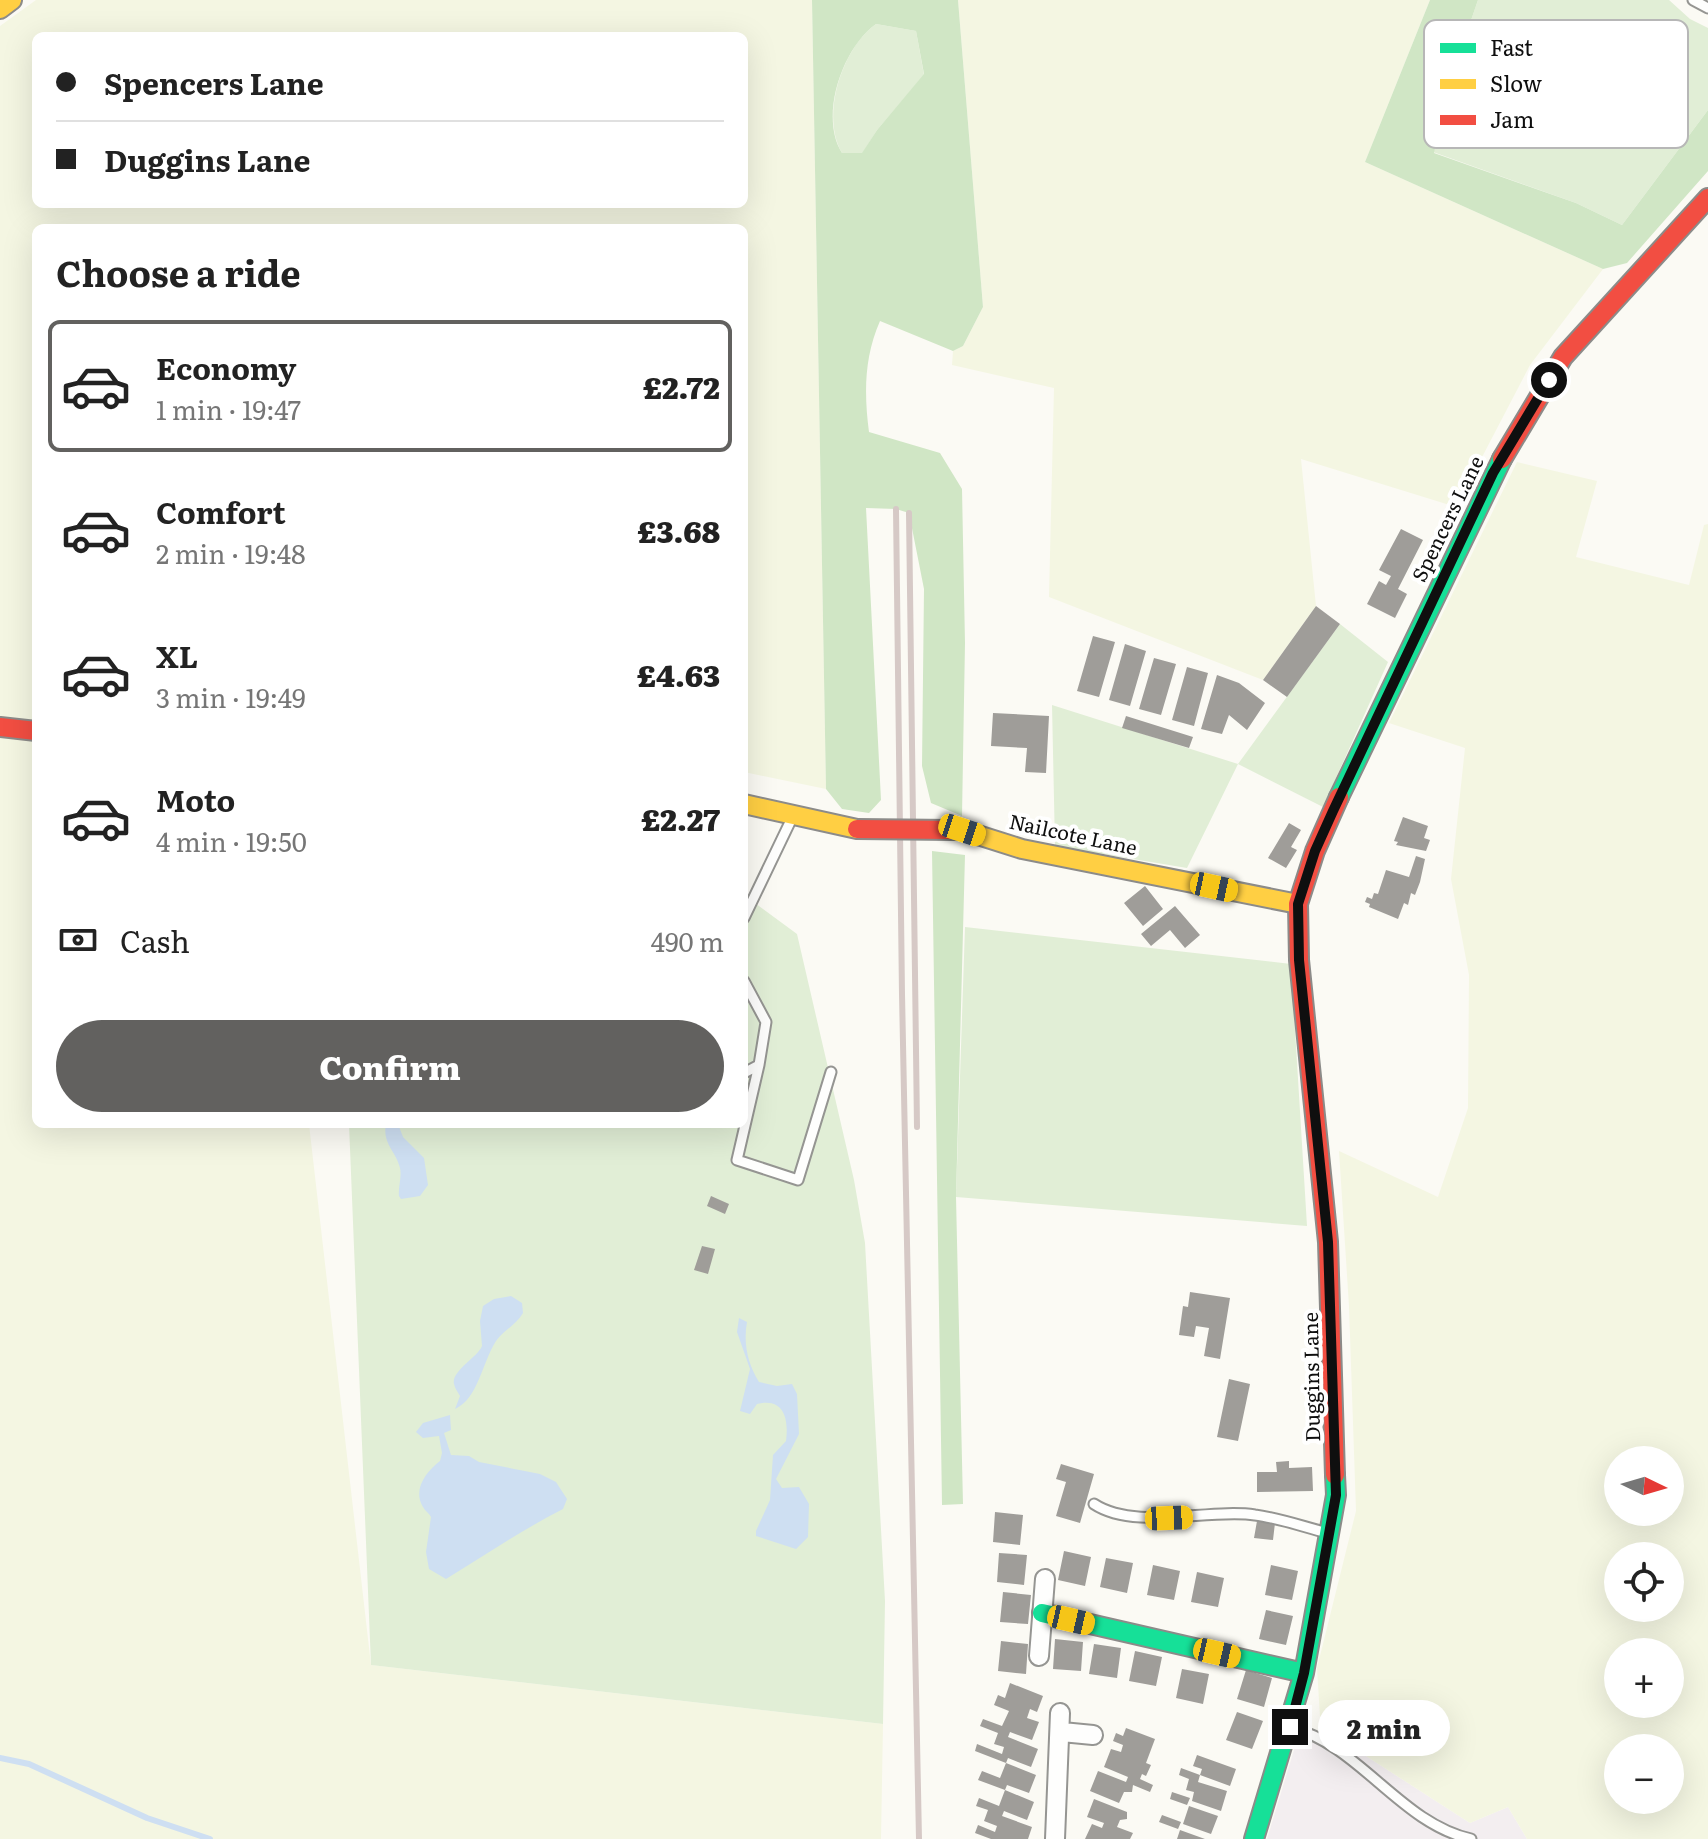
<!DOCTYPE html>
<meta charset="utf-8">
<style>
:root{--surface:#fff;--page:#f2f2f2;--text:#222;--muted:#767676;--line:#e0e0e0;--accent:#62615f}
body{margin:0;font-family:Literata,serif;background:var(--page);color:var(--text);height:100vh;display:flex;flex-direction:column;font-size:30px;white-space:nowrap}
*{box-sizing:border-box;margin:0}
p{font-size:26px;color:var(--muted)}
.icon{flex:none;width:44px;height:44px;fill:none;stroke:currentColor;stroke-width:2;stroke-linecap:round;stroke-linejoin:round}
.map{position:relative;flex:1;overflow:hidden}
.panel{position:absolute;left:32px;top:224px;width:716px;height:904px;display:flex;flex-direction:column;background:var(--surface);border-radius:12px;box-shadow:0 8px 32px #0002}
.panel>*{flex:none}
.top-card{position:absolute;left:32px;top:32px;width:716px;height:176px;border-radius:12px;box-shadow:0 8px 32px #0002;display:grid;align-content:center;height:176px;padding:0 24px;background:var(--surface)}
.needle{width:52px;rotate:95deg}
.controls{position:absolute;left:1604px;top:1446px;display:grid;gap:16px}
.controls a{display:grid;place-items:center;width:80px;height:80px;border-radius:50%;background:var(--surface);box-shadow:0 8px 32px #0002;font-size:40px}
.end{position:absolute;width:36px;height:36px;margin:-18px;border:10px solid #0f0f0f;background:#fff;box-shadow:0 0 0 4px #fff}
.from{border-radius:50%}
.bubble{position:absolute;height:56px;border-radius:28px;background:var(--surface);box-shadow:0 8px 32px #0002;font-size:26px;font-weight:800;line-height:56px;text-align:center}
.car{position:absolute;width:24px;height:48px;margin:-24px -12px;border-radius:10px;box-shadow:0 0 6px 2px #0007;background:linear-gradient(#f5c518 24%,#345 0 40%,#f5c518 0 76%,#345 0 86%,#f5c518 0)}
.top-card b{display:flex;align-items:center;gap:28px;height:76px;font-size:30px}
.top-card b+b{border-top:2px solid var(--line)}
.top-card i{width:20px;height:20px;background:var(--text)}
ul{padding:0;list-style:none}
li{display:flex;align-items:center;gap:24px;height:132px;margin:0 16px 12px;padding:0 8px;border:4px solid transparent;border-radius:12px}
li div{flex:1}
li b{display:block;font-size:30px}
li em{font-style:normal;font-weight:800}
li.selected{border-color:var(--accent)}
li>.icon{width:72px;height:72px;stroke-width:1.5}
h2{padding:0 24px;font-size:36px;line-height:96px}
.pay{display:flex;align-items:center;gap:20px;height:88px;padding:0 24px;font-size:30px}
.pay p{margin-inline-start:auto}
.button{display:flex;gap:16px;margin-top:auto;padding:16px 24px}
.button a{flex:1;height:92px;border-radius:48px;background:var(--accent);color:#fff;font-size:32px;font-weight:800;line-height:92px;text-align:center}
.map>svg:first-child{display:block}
.industrial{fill:#f3eef0}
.farmland{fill:#f4f6e2;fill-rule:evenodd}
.green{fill:#e1eed6}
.forest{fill:#d0e6c5;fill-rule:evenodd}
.water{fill:#cedff2}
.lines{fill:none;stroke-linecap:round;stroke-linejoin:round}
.stream{stroke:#cedff2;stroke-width:6}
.building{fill:#9f9d99}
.lane-casing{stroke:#959592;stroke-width:13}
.street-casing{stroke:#959592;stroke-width:22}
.fast-casing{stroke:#8c8b89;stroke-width:22}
.slow-casing{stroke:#8c8b89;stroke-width:22}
.jam-casing{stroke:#8c8b89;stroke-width:22}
.lane{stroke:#fefefd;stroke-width:9}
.street{stroke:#fefefd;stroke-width:18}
.fast{stroke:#16e098;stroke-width:18}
.slow{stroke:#ffcf43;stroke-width:18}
.jam{stroke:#f24e42;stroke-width:18}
.rail{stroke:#d6c9c6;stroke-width:6}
.jam-bridge-casing{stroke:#8c8b89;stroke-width:22;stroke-linecap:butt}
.jam-bridge{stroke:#f24e42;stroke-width:18}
.route{stroke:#0f0f0f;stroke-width:10}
.labels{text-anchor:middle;stroke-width:8;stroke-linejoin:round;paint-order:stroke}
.street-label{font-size:20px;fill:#0f0f0f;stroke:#fff}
.key{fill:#fff;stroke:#b7b7b7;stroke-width:2}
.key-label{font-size:22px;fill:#0f0f0f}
</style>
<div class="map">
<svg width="1708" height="1839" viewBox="0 0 1708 1839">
<rect width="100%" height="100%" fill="#fbfaf4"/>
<!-- industrial -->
<path class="industrial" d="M1297 1740 1318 1744 1341 1740 1470 1823 1508 1807 1527 1839H1267Z"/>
<!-- farmland -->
<path class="farmland" d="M36 0H812L826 789 744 772V228H36V1124H309L371 1665 883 1724 881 1839H0V26ZM36 36H744V204H36Z
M958 0H1430L1365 162 1603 269 1530 365 1456 507 1301 459 1316 606 1263 680 1049 597 1054 388 952 365 953 351 963 346 983 307Z
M1517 462 1597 481 1576 557 1689 585 1704 525 1708 524V1839H1527L1508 1807 1470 1823 1341 1740 1321 1733 1317 1668 1356 1511 1349 1306 1339 1151 1438 1197 1468 1108 1469 975 1451 879 1465 748 1389 723ZM1618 1460H1670V1512H1618ZM1618 1556H1670V1608H1618ZM1618 1652H1670V1704H1618ZM1618 1748H1670V1800H1618Z"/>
<!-- green -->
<path class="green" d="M1478 0H1669L1690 19 1708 28V110L1622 225 1576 203 1433 152 1443 102Z
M876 24 916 31 924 75 877 130 862 154 842 153C820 116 842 48 876 24Z
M1340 624 1388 662 1323 807 1238 764 1187 868 1055 846 1052 705 1238 764Z
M744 895 797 934 854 1180 865 1243 885 1601 883 1724 371 1665 349 1124H744Z
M965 927 1291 964 1307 1226 956 1197Z"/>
<!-- forest -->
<path class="forest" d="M812 0H958L983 307 963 346 953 351 880 321C864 357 864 394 869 432L940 453 962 489 965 643 962 816 931 803 922 766 924 589 909 513 896 509 866 508 881 800 869 813 842 809 826 789ZM876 24 916 31 924 74 877 130 862 153H842C819 117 842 48 876 24Z
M1430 0H1478L1443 102 1434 153 1576 203 1622 225 1708 110V171L1627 263 1603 269 1365 162Z
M932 851 965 855 956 1197 963 1504 942 1505Z"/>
<!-- water -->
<path class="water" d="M386 1124H398L403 1137 424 1158 428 1185 420 1196 401 1199 399 1196C398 1187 402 1177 400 1168 396 1151 382 1144 386 1124Z
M511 1296 522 1303 523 1313C516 1325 504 1330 496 1341 482 1363 478 1399 455 1409L460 1396C458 1392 455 1389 454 1384 451 1371 477 1358 482 1346L480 1321 483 1306 494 1299Z
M739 1318 747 1322C743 1344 748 1364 759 1382L777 1386 792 1384 797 1394 799 1434 776 1479 782 1488 799 1487 809 1504 808 1537 796 1549 756 1536V1531L770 1500 773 1455 786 1441C789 1419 784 1397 757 1404L750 1414 740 1411 750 1369 737 1332Z
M450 1415 451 1430 444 1433 451 1455 469 1456 479 1462 540 1474 556 1482 567 1499 563 1509C522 1530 485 1555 446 1579L429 1569 426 1552 431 1517C429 1513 425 1511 423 1507 412 1489 427 1471 440 1461L442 1453 439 1436 423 1438 416 1432 423 1423Z"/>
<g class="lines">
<!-- stream -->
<path class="stream" d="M0 1758 29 1764 147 1818 210 1839"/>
</g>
<!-- building -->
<path class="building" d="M1401 529 1423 540 1398 589 1407 594 1395 618 1367 604 1379 581 1386 585 1391 576 1379 570Z
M1316 606 1340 624 1287 697 1263 680Z
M1093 636 1115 642 1099 697 1077 691Z
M1125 644 1146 651 1130 706 1109 700Z
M1154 658 1176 664 1161 715 1139 709Z
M1187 667 1208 673 1194 726 1172 720Z
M1217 675 1239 683 1265 703 1247 730 1229 715 1222 734 1201 729Z
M993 713 1049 716 1046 773 1025 772 1027 748 991 746Z
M1126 716 1193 737 1189 748 1122 728Z
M1403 817 1428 826 1424 838 1430 840 1426 851 1396 845 1398 842 1394 841Z
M1289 823 1301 830 1291 847 1297 850 1286 868 1268 858Z
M1416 856 1425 859 1420 882 1415 895 1411 893 1408 905 1404 903 1398 919 1369 907 1370 904 1365 902 1367 897 1372 899 1374 893 1378 894 1386 870 1409 877Z
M1145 886 1163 909 1143 926 1124 903Z
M1175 906 1200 935 1185 948 1170 930 1151 946 1141 934Z
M711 1196 729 1204 725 1214 707 1206Z
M702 1246 715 1249 708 1274 694 1270Z
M1190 1292 1230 1298 1220 1359 1204 1356 1209 1328 1196 1326 1194 1337 1179 1335 1183 1306 1188 1307Z
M1229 1379 1250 1384 1238 1441 1217 1437Z
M1289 1461V1468L1312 1467 1313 1491 1257 1492V1472H1277L1276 1462Z
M1061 1464 1094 1474 1080 1523 1056 1516 1066 1482 1056 1479Z
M995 1512 1023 1515 1020 1545 993 1542Z
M1257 1521 1275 1523 1273 1540 1254 1538Z
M1064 1551 1091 1557 1085 1586 1058 1580Z
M999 1553 1027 1555 1024 1585 997 1582Z
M1106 1558 1133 1563 1127 1593 1100 1587Z
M1153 1565 1180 1571 1174 1600 1147 1595Z
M1271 1565 1298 1571 1292 1600 1265 1595Z
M1197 1572 1224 1578 1218 1607 1191 1602Z
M1003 1592 1031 1595 1028 1624 1000 1622Z
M1266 1610 1293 1616 1286 1645 1259 1639Z
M1055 1639 1083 1642 1081 1671 1053 1669Z
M1001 1641 1028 1644 1026 1674 998 1671Z
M1094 1644 1121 1648 1117 1678 1089 1674Z
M1135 1651 1162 1657 1156 1686 1129 1681Z
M1182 1669 1209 1674 1203 1704 1176 1698Z
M1246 1670 1272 1678 1264 1707 1237 1699Z
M1010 1683 1043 1696 1037 1712 1030 1709 1027 1718 1039 1722 1032 1740 1010 1732 1008 1737 1038 1749 1031 1767 1008 1758 1006 1763 975 1751 977 1744 1002 1754 1004 1747 994 1744 998 1733 980 1726 983 1719 1002 1726 1009 1711 994 1705 998 1695 1005 1698Z
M1237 1712 1263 1721 1252 1749 1226 1740Z
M1126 1728 1155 1739 1146 1763 1151 1765 1146 1776 1142 1774 1140 1779 1153 1785 1150 1792 1133 1785 1132 1792H1124L1119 1803 1090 1791 1098 1771 1126 1782 1128 1777 1104 1767 1111 1749 1121 1752 1123 1745 1113 1741 1116 1733 1123 1736Z
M1197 1755 1236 1769 1230 1786 1200 1775 1202 1769 1193 1766Z
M1006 1763 1036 1775 1029 1793 1007 1785 1005 1790 978 1780 982 1771 1000 1778Z
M1181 1768 1200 1775 1198 1782 1227 1791 1221 1811 1192 1801 1194 1792 1186 1790 1189 1779 1179 1775Z
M1005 1790 1034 1802 1027 1820 1004 1811 1002 1816 1032 1827 1028 1839H991L975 1833 978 1825 995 1832 997 1826 984 1821 988 1810 976 1806 979 1798 999 1806Z
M1172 1792 1190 1798 1187 1805 1170 1799Z
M1094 1799 1127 1812V1819L1120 1820 1117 1827 1133 1833 1130 1839H1085L1092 1824 1102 1828 1104 1823 1087 1817Z
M1189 1806 1218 1816 1211 1834 1183 1824Z
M1162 1815 1181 1822 1178 1829 1159 1822Z
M1180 1830 1205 1839H1177Z"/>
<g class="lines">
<!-- lane casing -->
<g class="lane-casing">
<path id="lane" d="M1693 0 1708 8
M744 918 792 818
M744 981 766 1022 759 1065 744 1073
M759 1065 737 1160 798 1180 831 1072
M1094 1504C1135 1531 1209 1508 1255 1515 1279 1518 1304 1527 1328 1533
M1290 1727C1360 1745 1400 1823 1471 1839"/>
</g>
<!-- street casing -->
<g class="street-casing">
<path id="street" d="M1039 1656 1045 1579
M1062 1732 1093 1735
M1055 1839 1060 1713"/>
</g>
<!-- fast casing -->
<g class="fast-casing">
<path id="fast" d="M1339 797 1502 459
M1042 1613 1304 1673
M1254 1839 1304 1673 1336 1495 1335 1475"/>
</g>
<!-- slow casing -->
<g class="slow-casing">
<path id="slow" d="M0 9 12 0
M744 804 857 829
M952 830H962L1022 849 1298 904"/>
</g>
<!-- jam casing -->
<g class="jam-casing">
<path id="jam" d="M1502 459 1563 357 1708 198
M0 727 36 731
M1335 1475 1328 1242 1299 960 1298 904 1315 851 1339 797"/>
</g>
<!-- lane -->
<use href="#lane" class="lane"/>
<!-- street -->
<use href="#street" class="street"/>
<!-- fast -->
<use href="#fast" class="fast"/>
<!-- slow -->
<use href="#slow" class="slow"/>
<!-- jam -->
<use href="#jam" class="jam"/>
<!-- rail -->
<path class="rail" d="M896 509 902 994 919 1839
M909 513 917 1127"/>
<!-- jam-bridge casing -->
<g class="jam-bridge-casing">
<path id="jam-bridge" d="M857 829 952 830"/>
</g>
<!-- jam-bridge -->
<use href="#jam-bridge" class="jam-bridge"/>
</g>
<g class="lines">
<!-- route -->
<path class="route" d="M1290 1727 1304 1673 1336 1495 1328 1242 1299 960 1298 904 1315 851 1333 811 1493 473 1549 380"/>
</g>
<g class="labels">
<!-- street labels -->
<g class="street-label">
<text transform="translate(1448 519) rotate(-64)" y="7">Spencers Lane</text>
<text transform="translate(1073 835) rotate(12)" y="7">Nailcote Lane</text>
<text transform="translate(1312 1377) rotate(-91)" y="7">Duggins Lane</text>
</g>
</g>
<!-- legend -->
<rect x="1424" y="20" width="264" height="128" rx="12" class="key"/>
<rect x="1440" y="43" width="36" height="10" fill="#16e098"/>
<rect x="1440" y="79" width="36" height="10" fill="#ffcf43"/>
<rect x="1440" y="115" width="36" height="10" fill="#f24e42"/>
<g class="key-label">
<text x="1490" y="56">Fast</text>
<text x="1490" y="92">Slow</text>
<text x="1490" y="128">Jam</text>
</g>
</svg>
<div class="controls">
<a><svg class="needle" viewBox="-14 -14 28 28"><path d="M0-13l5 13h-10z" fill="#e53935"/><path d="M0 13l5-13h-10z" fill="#767676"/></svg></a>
<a><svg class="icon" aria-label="locate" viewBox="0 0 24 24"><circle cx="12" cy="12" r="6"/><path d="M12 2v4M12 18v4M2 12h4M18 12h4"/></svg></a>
<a>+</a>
<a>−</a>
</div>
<i class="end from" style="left:1549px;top:380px"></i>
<i class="end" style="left:1290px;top:1727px"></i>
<div class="bubble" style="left:1318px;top:1700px;width:132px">2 min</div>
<i class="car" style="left:962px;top:830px;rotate:108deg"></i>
<i class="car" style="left:1214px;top:887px;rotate:102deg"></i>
<i class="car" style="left:1169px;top:1518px;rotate:88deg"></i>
<i class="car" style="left:1071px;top:1620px;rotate:103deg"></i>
<i class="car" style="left:1217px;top:1653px;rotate:103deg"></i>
<div class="top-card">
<b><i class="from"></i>Spencers Lane</b>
<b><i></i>Duggins Lane</b>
</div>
<section class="panel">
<h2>Choose a ride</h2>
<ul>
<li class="selected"><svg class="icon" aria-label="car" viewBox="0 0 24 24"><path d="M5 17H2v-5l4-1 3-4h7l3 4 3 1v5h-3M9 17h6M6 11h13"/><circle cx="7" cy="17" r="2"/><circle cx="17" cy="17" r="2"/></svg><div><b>Economy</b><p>1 min · 19:47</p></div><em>£2.72</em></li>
<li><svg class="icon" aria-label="car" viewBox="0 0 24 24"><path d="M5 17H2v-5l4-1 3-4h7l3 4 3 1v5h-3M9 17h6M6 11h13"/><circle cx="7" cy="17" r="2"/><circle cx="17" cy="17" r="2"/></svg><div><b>Comfort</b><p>2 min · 19:48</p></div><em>£3.68</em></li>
<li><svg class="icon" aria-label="car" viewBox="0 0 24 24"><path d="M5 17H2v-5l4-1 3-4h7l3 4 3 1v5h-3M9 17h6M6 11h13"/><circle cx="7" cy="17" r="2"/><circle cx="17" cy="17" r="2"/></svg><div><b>XL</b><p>3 min · 19:49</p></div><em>£4.63</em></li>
<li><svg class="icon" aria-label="car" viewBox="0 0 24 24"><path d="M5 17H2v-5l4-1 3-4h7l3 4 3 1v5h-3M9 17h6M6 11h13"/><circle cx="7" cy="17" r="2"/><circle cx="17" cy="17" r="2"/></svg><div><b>Moto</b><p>4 min · 19:50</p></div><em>£2.27</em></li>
</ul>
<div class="pay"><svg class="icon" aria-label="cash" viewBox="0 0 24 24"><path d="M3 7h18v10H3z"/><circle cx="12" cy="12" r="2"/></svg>Cash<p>490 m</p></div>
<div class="button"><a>Confirm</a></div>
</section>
</div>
